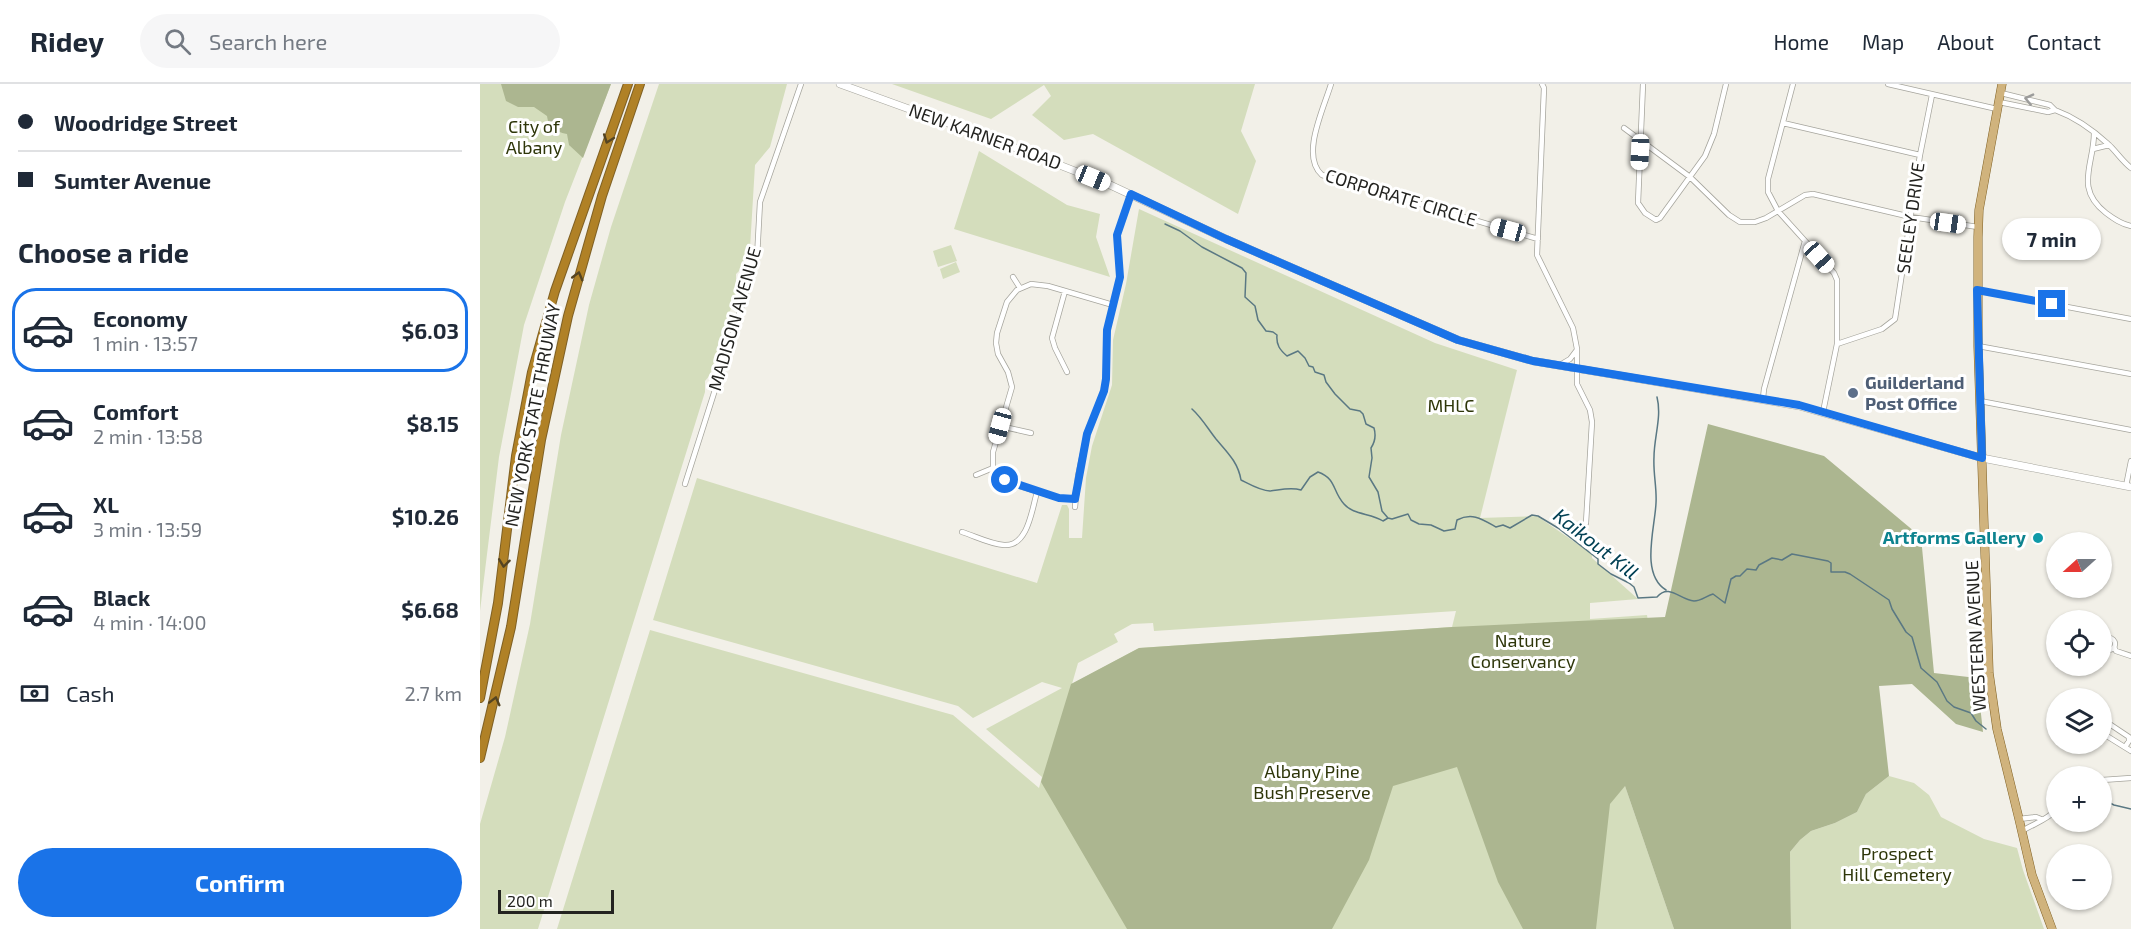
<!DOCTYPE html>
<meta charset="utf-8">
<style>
:root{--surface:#fff;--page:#f6f6f7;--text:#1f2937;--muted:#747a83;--line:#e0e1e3;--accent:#1a73e8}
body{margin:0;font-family:"Exo 2",sans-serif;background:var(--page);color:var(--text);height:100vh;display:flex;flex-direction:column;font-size:22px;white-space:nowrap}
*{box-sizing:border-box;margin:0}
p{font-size:20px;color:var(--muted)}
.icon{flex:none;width:33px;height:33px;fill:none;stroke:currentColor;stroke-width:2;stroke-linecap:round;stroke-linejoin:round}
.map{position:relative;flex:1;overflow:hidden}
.panel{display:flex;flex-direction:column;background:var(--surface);width:480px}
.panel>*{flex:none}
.hud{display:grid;align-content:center;height:132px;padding:0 18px;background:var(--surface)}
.needle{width:39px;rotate:249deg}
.controls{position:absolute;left:1566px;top:448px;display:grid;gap:12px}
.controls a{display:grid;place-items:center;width:66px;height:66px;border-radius:50%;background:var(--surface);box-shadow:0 2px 4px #0004;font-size:30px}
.scale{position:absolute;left:18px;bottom:15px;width:116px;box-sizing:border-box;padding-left:6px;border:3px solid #232320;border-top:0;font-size:16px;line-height:21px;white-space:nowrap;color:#232320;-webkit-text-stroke:4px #fff;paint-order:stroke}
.end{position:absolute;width:27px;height:27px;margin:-14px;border:8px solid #1a73e8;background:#fff;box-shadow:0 0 0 3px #fff}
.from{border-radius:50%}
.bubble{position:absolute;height:42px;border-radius:21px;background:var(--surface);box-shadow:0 2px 4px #0004;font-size:20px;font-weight:700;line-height:42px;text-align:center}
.car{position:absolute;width:18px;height:36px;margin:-18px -9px;border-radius:8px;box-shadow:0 0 4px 2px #0007;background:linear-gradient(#fff 24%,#345 0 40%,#fff 0 76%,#345 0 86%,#fff 0)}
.hud b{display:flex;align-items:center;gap:21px;height:57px;font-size:22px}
.hud b+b{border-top:2px solid var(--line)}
.hud i{width:15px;height:15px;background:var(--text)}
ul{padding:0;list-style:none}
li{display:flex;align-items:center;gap:18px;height:84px;margin:0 12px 9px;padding:0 6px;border:3px solid transparent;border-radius:24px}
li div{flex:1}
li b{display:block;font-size:22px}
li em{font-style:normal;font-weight:700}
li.on{border-color:var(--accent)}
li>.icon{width:54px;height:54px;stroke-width:1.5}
h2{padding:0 18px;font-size:27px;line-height:72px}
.pay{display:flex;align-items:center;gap:15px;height:66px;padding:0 18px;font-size:22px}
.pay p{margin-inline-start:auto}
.action{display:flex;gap:12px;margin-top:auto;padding:12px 18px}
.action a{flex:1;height:69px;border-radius:36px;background:var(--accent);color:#fff;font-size:24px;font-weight:700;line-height:69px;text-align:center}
header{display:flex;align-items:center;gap:36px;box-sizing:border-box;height:84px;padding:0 30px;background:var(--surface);border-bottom:2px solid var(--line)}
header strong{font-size:28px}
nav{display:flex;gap:33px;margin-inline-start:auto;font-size:21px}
.search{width:420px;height:54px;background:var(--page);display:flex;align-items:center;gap:15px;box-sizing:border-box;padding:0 21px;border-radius:33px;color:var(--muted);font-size:22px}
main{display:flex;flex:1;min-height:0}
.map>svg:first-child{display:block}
.green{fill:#d4ddbc;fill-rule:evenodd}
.forest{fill:#acb690}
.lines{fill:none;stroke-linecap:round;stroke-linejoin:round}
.stream{stroke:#5a7883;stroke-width:1.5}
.minor-casing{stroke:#a6a59d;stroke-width:6}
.secondary-casing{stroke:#a6a59d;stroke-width:8}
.primary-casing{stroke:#7f6024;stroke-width:9}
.motorway-casing{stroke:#7f6024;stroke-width:10}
.minor{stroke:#fff;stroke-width:4.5}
.secondary{stroke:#fff;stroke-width:7}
.primary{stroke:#d0b37d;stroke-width:8}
.motorway{stroke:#b08126;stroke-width:8}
.oneway{stroke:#9c9c9b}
.oneway2{stroke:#544422}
.route{stroke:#1a73e8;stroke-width:8}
.service-dot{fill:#5c6f8a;stroke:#fff;stroke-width:2}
.culture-dot{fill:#0f9aa8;stroke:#fff;stroke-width:2}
.labels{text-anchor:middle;stroke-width:6;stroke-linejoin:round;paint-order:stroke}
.park-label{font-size:18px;fill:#2e3609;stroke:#fff}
.street-label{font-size:18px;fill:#232320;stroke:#fff}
.service-label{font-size:18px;font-weight:bold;fill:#4e5e75;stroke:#fff;text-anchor:start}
.culture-label{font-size:18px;font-weight:bold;fill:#0d838f;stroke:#fff;text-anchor:end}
.water-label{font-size:20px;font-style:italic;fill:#024154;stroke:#fff}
</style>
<header>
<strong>Ridey</strong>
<div class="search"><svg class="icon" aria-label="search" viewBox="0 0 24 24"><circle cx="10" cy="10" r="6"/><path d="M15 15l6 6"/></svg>Search here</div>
<nav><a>Home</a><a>Map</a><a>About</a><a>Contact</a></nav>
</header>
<main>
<section class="panel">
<div class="hud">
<b><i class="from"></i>Woodridge Street</b>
<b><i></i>Sumter Avenue</b>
</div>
<h2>Choose a ride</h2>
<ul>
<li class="on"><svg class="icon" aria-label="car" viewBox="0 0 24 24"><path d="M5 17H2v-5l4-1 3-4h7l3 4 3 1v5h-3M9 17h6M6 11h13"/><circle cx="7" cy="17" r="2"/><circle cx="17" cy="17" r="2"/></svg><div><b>Economy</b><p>1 min · 13:57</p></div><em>$6.03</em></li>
<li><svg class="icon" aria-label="car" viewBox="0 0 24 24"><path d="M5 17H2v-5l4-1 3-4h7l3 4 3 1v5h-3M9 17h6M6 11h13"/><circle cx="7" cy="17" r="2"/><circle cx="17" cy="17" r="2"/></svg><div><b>Comfort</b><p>2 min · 13:58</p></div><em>$8.15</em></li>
<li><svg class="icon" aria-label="car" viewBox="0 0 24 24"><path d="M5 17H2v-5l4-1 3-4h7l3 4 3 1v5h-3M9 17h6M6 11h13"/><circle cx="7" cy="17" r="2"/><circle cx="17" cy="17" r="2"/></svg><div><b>XL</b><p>3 min · 13:59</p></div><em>$10.26</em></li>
<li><svg class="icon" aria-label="car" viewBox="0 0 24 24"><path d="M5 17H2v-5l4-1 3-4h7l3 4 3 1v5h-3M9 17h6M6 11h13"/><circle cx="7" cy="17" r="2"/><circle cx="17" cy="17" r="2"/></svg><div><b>Black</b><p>4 min · 14:00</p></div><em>$6.68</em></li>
</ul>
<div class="pay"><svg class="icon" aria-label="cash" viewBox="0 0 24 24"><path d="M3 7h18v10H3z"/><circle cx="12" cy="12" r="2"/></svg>Cash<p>2.7 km</p></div>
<div class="action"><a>Confirm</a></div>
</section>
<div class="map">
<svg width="1651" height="845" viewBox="0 0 1651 845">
<rect width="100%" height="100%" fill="#f2f0e8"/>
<!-- green -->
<path class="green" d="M0 0H131L85 118 44 241 19 373 0 527Z
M179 0H307L290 63 275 81 270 164 265 181 256 190V208L230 291 225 297V308L58 845H0V740L25 653 50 540 81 351 109 221 131 143Z
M412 0H775L761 47 776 77 758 130 613 50 584 56 552 31 571 12 564 1 511 35Z
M499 67 587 121 620 130 616 153 630 193 474 145Z
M659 125 955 259 1037 286 1000 434 1057 432 1112 470V474L1158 515 1110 519V535L1167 531 1168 538 1145 702 1194 845H77L170 546 473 631 559 704 562 693 506 645 582 604 562 598 493 634 478 622 173 536 217 394 557 499 582 421H587L589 425V454H602L606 394 612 362 632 301 633 256 646 200ZM976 527 972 543 659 564 592 600 598 579 638 558 634 550 652 540 673 539 674 547Z
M471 161 477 177 458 183 453 167Z
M476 178 480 188 463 195 460 185Z
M1409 692 1434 699 1449 711 1461 733 1504 755 1537 764 1543 786 1564 845H1311L1310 768 1320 756 1331 747 1355 739 1377 728 1386 710Z"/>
<!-- forest -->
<path class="forest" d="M21 0H131L103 74 89 61 87 50C74 47 69 45 67 32L54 23H38L26 17Z
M1228 340 1344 372 1441 453 1454 589 1497 594 1503 648 1476 640 1432 600 1399 602 1409 692 1386 710 1377 728 1355 739 1331 747 1320 756 1310 768 1311 845H1194L1145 702 1130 720 1116 845H1043L1018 798 977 683 913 702 889 776 852 845H647L561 698 591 600 659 564 972 543 1185 533Z"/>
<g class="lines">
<!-- stream -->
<path class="stream" d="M685 140 700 147 722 163 762 184 766 189 765 213 775 222 778 236 786 247 793 248 797 251C796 261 800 266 807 272L818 267 825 274 829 282 833 283 835 288 844 291 846 298 855 310 870 325 880 327 883 330 886 340 894 344C896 351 895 358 891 364L892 374 889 393 898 408 902 427 908 434
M1177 313C1182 333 1174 353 1174 373 1173 389 1177 404 1176 419 1175 444 1160 490 1186 506
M712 325C722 334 728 345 736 355 747 368 758 378 761 396 769 400 781 407 790 407 800 406 810 403 821 406L830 393 838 388C857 395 852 407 864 420 873 431 891 429 903 437L908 434 912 435 928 430 931 436 939 440 951 441 964 447 975 445 977 436C992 428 1002 435 1016 443L1023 441 1030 444 1052 431 1058 432 1078 444 1118 475V480L1131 490 1149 499 1154 503 1158 514 1177 513C1189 499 1200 516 1214 517 1221 517 1226 512 1233 510L1245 519 1251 495 1256 492H1260L1267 485 1276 486 1279 481 1292 474 1302 476 1312 470 1348 477 1351 479V488H1365L1370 490 1409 516 1412 525 1426 548 1432 553 1441 584 1457 598 1467 617 1474 623 1491 629 1496 637 1506 645
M1622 715 1634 721 1651 725"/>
<!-- minor casing -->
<g class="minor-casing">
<path id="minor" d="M851 0C844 24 820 72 842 91L1058 155
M1062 0 1064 4 1057 171 1093 244 1097 265V300L1110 326 1112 338 1106 439
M1163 0 1158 119 1165 129 1176 136 1180 134 1225 72 1234 50 1246 0
M1313 0 1288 95V108L1298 127 1354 189 1357 196V260L1343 328
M1408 0 1517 25
M1521 9 1570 21 1575 26C1594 33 1613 46 1628 60 1636 67 1641 76 1651 84
M1519 18 1568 28 1575 26
M1303 39 1440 71
M1144 44 1210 93 1249 131 1260 138H1275L1286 134 1325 111 1333 110 1431 133 1498 143
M1614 49C1614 81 1594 104 1626 129 1634 135 1641 140 1651 142
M1613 65 1629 61
M533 193 540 204
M1498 206 1651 235
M585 207 572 254 575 264 587 288
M1357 260 1402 245 1415 235 1440 71 1452 11
M1498 262 1651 290
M1080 281 1090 275 1096 267
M1283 314 1284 305 1325 157
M1500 317 1651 346
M520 342 551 349
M496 391 513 384
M205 400 277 174 280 118 321 0
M1646 402 1651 377
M595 415 579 414 529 399 519 392 513 384V368L532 303 528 288 518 270 516 259 517 249 527 218 537 206 551 200 568 202 633 221
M595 423 598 392 607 350 624 307 626 295 627 247 640 193 637 151 651 110
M482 448C495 452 510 460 524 461 548 463 552 425 557 408
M1623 560a6 6 0 1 1 12 0a6 6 0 1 1-12 0Z
M1634 563 1636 567 1651 572
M1622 635 1649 653V657L1645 663
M1622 649 1651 667
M1622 696 1651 694
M1539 735 1556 733 1561 735
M1542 747C1553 740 1567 736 1576 726"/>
</g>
<!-- secondary casing -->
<g class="secondary-casing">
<path id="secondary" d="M360 0 523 59 628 100 746 155 978 256 1053 277 1319 322 1502 374 1651 403"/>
</g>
<!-- primary casing -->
<g class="primary-casing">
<path id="primary" d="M1522 0 1499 126 1498 153V262L1509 589 1517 645 1539 735 1552 791 1572 845"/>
</g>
<!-- motorway casing -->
<g class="motorway-casing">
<path id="motorway" d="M0 614 18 519 36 372 52 288 75 207 148 0
M0 674 31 543 61 356 88 232 122 112 160 0"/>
</g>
<!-- minor -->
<use href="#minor" class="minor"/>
<!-- secondary -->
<use href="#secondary" class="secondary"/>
<!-- primary -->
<use href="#primary" class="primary"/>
<!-- motorway -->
<use href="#motorway" class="motorway"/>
</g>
<!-- one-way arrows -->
<defs><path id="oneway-chevron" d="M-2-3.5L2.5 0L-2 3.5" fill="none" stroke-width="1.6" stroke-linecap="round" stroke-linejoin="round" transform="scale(1.5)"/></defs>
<use class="oneway" href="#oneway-chevron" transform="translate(1549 15) rotate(-167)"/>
<g class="oneway2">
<use href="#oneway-chevron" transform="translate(128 55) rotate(110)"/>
<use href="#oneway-chevron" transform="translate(98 192) rotate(-75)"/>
<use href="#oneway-chevron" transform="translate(24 479) rotate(97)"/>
<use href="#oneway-chevron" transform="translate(15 617) rotate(-76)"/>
</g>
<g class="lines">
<!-- route -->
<path class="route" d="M525 396 579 414 595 415 607 350 624 307 626 295 627 246 640 193 637 151 651 110 746 155 978 256 1053 277 1319 321 1502 374 1497 206 1572 220"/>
</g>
<!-- markers -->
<circle class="service-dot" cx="1373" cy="309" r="6"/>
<circle class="culture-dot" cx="1558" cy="454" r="6"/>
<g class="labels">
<!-- park labels -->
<g class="park-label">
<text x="54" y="49">City of<tspan x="54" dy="21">Albany</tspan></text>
<text x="971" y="328">MHLC</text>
<text x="1043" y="563">Nature<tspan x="1043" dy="21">Conservancy</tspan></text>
<text x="832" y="694">Albany Pine<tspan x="832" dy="21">Bush Preserve</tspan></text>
<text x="1417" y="776">Prospect<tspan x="1417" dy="21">Hill Cemetery</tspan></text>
</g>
<!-- street labels -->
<g class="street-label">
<text transform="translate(505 53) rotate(20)" y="6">NEW KARNER ROAD</text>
<text transform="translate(921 114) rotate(17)" y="6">CORPORATE CIRCLE</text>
<text transform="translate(1431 134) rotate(-82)" y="6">SEELEY DRIVE</text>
<text transform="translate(255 235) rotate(-74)" y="6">MADISON AVENUE</text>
<text transform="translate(53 331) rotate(-79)" y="6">NEW YORK STATE THRUWAY</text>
<text transform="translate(1496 552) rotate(-93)" y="6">WESTERN AVENUE</text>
</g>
<!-- service labels -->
<g class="service-label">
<text x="1385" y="305">Guilderland<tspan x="1385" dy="21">Post Office</tspan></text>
</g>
<!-- culture labels -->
<g class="culture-label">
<text x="1546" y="460">Artforms Gallery</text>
</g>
<!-- water labels -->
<g class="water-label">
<text transform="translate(1116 460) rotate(38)" y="7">Kaikout Kill</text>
</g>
</g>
</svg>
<div class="controls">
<a><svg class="needle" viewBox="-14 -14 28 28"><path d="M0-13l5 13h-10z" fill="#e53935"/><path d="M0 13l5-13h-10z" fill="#747a83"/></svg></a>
<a><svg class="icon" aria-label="locate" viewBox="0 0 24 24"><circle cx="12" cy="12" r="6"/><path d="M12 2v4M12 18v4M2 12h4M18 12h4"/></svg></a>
<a><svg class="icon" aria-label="layers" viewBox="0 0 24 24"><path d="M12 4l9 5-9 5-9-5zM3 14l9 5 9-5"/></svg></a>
<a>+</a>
<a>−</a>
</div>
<div class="scale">200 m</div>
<i class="end from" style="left:525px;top:396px"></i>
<i class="end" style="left:1572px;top:220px"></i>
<div class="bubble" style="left:1522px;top:134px;width:99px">7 min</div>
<i class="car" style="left:1160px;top:68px;rotate:183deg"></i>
<i class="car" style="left:613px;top:94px;rotate:112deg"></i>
<i class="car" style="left:1468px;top:139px;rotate:98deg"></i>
<i class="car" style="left:1028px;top:146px;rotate:285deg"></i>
<i class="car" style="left:1339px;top:173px;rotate:138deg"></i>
<i class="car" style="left:520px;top:342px;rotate:195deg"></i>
</div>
</main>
